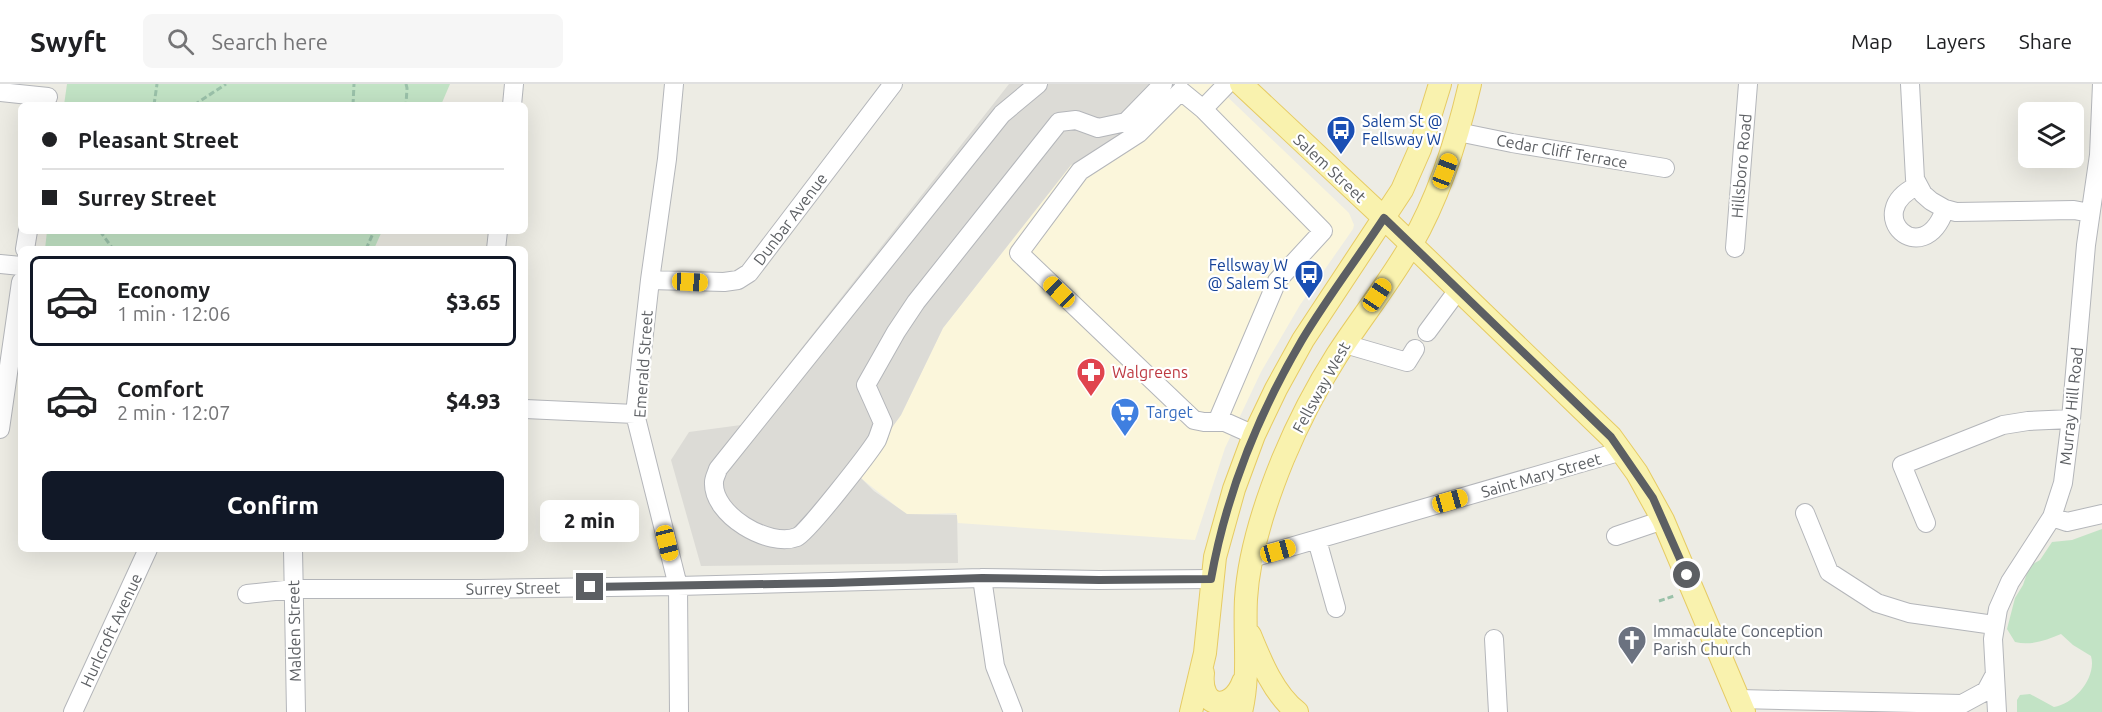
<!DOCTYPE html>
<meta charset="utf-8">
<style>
:root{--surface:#fff;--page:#f6f6f6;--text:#202124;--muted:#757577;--line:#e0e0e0;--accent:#111827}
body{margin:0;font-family:Ubuntu,sans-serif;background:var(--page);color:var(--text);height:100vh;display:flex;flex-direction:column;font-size:22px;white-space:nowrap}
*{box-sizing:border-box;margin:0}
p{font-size:20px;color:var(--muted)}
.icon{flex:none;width:33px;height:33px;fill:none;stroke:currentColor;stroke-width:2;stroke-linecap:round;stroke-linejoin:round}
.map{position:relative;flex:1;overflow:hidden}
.panel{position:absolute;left:18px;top:162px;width:510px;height:306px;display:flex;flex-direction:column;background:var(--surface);border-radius:9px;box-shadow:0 6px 24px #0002}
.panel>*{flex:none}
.hud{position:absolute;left:18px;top:18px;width:510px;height:132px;border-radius:9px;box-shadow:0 6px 24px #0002;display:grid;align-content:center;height:132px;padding:0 24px;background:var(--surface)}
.controls{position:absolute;left:2018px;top:18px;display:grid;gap:12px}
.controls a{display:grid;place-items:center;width:66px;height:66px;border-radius:9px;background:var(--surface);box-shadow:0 6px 24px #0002;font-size:30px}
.end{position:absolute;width:27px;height:27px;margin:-14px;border:8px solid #5c5f63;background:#fff;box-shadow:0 0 0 3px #fff}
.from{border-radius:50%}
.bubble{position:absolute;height:42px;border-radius:9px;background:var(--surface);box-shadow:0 6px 24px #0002;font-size:20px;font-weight:800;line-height:42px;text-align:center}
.car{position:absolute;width:18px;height:36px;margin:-18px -9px;border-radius:8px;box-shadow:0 0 4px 2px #0007;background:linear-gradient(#f5c518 24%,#345 0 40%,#f5c518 0 76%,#345 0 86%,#f5c518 0)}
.hud b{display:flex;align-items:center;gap:21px;height:57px;font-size:22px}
.hud b+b{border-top:2px solid var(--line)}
.hud i{width:15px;height:15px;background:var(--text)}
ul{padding:10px 0 0;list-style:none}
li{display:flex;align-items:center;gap:18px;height:90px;margin:0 12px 9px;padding:0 12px;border:3px solid transparent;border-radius:9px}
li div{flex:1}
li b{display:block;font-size:22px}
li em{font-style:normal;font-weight:800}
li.selected{border-color:var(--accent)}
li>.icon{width:54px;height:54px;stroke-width:1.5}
.cta{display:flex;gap:12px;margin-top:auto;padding:12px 24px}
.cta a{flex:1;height:69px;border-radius:9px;background:var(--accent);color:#fff;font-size:24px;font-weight:800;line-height:69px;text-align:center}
header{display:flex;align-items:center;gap:36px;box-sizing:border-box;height:84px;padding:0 30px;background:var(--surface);border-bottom:2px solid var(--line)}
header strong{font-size:28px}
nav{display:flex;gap:33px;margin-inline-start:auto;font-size:21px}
.search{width:420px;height:54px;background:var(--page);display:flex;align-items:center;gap:15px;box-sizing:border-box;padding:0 21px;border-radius:9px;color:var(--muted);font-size:22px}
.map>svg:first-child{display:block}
.commercial{fill:#fbf6db}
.industrial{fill:#dcdbd6}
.green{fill:#c2e3c5}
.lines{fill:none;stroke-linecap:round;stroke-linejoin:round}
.minor-casing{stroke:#b4b6ba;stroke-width:20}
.major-casing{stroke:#e6cb64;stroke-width:24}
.path{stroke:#9ac1a9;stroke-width:3;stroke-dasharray:6 3;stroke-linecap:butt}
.minor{stroke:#fff;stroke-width:18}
.major{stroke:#f9f2ae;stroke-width:22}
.route{stroke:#5c5f63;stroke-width:8}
.labels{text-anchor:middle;stroke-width:4.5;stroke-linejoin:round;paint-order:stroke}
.transit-label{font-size:16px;fill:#164399;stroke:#fff;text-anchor:start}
.street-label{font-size:16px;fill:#5c5f63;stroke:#fff}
.health-label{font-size:16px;fill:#be3a42;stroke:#fff;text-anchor:start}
.shop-label{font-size:16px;fill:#366cbe;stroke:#fff;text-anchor:start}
.worship-label{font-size:16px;fill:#5b616d;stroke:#fff;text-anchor:start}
</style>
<header>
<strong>Swyft</strong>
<div class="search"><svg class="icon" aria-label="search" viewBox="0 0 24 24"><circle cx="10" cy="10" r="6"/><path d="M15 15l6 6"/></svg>Search here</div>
<nav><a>Map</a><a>Layers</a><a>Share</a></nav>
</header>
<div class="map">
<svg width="2102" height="628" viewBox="0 0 2102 628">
<rect width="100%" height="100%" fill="#edece4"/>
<!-- commercial -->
<path class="commercial" d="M1176 0H1214L1349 129 1354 141 1353 145 1300 221 1261 288 1225 364 1195 456 958 439 956 429 907 431 857 391 901 331 943 244 1071 81 1129 48Z"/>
<!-- industrial -->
<path class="industrial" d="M1009 0H1176L1129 48 1071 81 943 244 901 331 858 391 874 407 907 430 957 431 958 479 701 482 671 376 689 348 741 341Z"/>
<!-- green -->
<path class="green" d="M67 0H450L441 21H64Z
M47 147H382L374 165H45Z
M2102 445V628H2017V616L2020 611 2030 610 2054 623C2075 620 2097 593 2091 572L2073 561 2061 550C2047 556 2031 562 2015 558L2007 545 2015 514 2023 501 2028 486 2031 481 2040 476 2052 458 2072 456Z"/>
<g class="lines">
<!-- minor casing -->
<g class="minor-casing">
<path id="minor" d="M674 0 667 75 650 196 635 330 678 502 679 628
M1038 0 1002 30 718 385C717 389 714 394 714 398 712 431 769 464 797 453 807 449 869 369 877 356 879 351 881 345 883 339L866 301 896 248 916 218 1059 38 1076 36 1098 44 1126 38 1163 0
M1227 0 1203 25 1181 7 1139 49 1080 87 1019 169 1194 336 1204 338H1225L1254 351
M1910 0 1915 95 1923 110 1931 117 1945 125 1956 128 2074 126 2090 129
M0 8 48 13
M512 21 514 0
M1203 25 1323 147 1277 197 1217 338
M1458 48 1512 59 1665 84
M1917 102C1860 129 1923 189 1945 125
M1735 164 1748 0
M25 165 28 147
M496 165 498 147
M0 180 21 182
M650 196 724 198 738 196 749 189 893 0
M1427 248 1458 206
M1345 260 1407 278 1415 265
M525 325 635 330
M0 345 21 198
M1805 429 1829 488 1877 519 1909 529 1994 541
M2052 433 2067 438 2102 430
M1926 439 1902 381 2003 341 2028 337 2071 335
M1616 452 1663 436
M1317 456 1336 524
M293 465 296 628
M1252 474 1622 367
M982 494 995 582 1013 628
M247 510 294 505H480L678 502 982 494 1099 496 1211 495
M1494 555 1498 628
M1739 615 1962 620 1986 607 1994 592
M73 628 148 465
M1997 628 1993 555 1998 525 2010 498 2052 433 2063 399 2071 335 2086 161 2099 71 2102 0"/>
</g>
<!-- major casing -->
<g class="major-casing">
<path id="major" d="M1241 0 1384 134 1611 353 1637 389 1663 436 1744 628
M1250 551C1261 578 1274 610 1297 628
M1203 589C1199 626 1232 628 1243 598
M1191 628 1205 569 1215 473 1234 405 1254 351 1276 305 1303 256 1402 106 1420 65 1440 0
M1241 628C1250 591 1244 553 1246 515 1249 467 1265 419 1283 375 1298 339 1316 304 1337 271 1361 234 1389 199 1411 161 1440 111 1457 56 1470 0"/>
</g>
<!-- path -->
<path class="path" d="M406 0 407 4 406 21
M154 21 157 0
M194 21 226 0
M353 21 354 0
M100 147 113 165
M366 165 374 147
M1659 517 1674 512"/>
<!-- minor -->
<use href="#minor" class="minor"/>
<!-- major -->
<use href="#major" class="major"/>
</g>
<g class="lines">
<!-- route -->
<path class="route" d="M590 503 832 499 982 494 1099 496 1211 495C1226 411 1259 329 1302 256 1327 214 1357 175 1384 134L1611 353 1653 414 1687 491"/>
</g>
<!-- icons -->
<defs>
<g id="bus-pin" transform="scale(1.5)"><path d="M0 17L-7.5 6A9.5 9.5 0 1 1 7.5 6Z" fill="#1a4fb4" stroke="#fff"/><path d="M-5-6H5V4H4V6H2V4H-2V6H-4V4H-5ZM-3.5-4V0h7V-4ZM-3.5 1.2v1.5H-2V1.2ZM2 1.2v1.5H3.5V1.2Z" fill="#fff"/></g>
<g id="pharmacy-pin" transform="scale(1.5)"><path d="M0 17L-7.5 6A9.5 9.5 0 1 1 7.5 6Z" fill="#e0444e" stroke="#fff"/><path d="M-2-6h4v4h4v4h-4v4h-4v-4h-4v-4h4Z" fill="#fff"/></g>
<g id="supermarket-pin" transform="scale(1.5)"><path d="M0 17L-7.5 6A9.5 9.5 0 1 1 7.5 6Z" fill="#3f7fe0" stroke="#fff"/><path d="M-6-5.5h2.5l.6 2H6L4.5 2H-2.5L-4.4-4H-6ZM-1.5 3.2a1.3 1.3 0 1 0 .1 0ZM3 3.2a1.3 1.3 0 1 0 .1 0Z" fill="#fff"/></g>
<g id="church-pin" transform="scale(1.5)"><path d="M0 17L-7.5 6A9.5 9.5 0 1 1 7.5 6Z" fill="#6b7280" stroke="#fff"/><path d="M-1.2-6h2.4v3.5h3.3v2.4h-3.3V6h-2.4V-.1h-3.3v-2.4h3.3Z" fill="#fff"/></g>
</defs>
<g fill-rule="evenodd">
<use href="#bus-pin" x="1341" y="46"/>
<use href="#bus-pin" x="1309" y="190"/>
<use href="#pharmacy-pin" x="1091" y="288"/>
<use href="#supermarket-pin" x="1125" y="328"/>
<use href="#church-pin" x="1632" y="556"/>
</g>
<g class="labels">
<!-- transit labels -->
<g class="transit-label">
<text x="1362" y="43">Salem St @<tspan x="1362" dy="18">Fellsway W</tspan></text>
<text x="1288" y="187" text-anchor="end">Fellsway W<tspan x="1288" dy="18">@ Salem St</tspan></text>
</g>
<!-- street labels -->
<g class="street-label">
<text transform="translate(1562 67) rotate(10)" y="6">Cedar Cliff Terrace</text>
<text transform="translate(1741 82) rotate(-85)" y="6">Hillsboro Road</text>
<text transform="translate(1330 84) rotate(43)" y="6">Salem Street</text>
<text transform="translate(790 135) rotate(-53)" y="6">Dunbar Avenue</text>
<text transform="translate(643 280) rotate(-86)" y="6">Emerald Street</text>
<text transform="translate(1321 303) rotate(-61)" y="6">Fellsway West</text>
<text transform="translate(2071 322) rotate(-84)" y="6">Murray Hill Road</text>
<text transform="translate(1541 391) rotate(-16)" y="6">Saint Mary Street</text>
<text transform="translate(513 504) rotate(-1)" y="6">Surrey Street</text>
<text transform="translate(111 546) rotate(-65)" y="6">Hurlcroft Avenue</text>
<text transform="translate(294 547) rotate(-91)" y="6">Malden Street</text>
</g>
<!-- health labels -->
<g class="health-label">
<text x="1112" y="294">Walgreens</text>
</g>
<!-- shop labels -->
<g class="shop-label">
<text x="1146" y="334">Target</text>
</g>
<!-- worship labels -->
<g class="worship-label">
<text x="1653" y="553">Immaculate Conception<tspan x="1653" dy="18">Parish Church</tspan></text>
</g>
</g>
</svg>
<div class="controls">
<a><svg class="icon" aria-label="layers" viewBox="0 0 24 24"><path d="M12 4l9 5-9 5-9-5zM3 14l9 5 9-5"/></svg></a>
</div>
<i class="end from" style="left:1687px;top:491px"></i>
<i class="end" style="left:590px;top:503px"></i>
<div class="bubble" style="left:540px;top:416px;width:99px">2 min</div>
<i class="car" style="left:1445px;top:87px;rotate:21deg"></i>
<i class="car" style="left:690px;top:198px;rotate:93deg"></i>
<i class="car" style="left:1059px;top:208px;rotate:314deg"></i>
<i class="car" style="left:1377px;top:211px;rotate:34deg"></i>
<i class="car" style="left:1450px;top:417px;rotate:74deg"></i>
<i class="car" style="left:667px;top:459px;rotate:166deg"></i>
<i class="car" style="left:1278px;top:467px;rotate:74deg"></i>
<div class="hud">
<b><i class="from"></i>Pleasant Street</b>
<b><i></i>Surrey Street</b>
</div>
<section class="panel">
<ul>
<li class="selected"><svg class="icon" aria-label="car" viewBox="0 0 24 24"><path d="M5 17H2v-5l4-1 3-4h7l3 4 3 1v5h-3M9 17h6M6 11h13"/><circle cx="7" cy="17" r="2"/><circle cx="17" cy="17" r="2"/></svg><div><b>Economy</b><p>1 min · 12:06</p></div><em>$3.65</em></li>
<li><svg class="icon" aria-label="car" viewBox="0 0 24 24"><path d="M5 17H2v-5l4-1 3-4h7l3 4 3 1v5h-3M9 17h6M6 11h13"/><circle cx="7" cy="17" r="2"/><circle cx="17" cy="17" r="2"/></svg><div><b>Comfort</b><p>2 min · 12:07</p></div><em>$4.93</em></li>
</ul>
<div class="cta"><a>Confirm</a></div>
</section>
</div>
